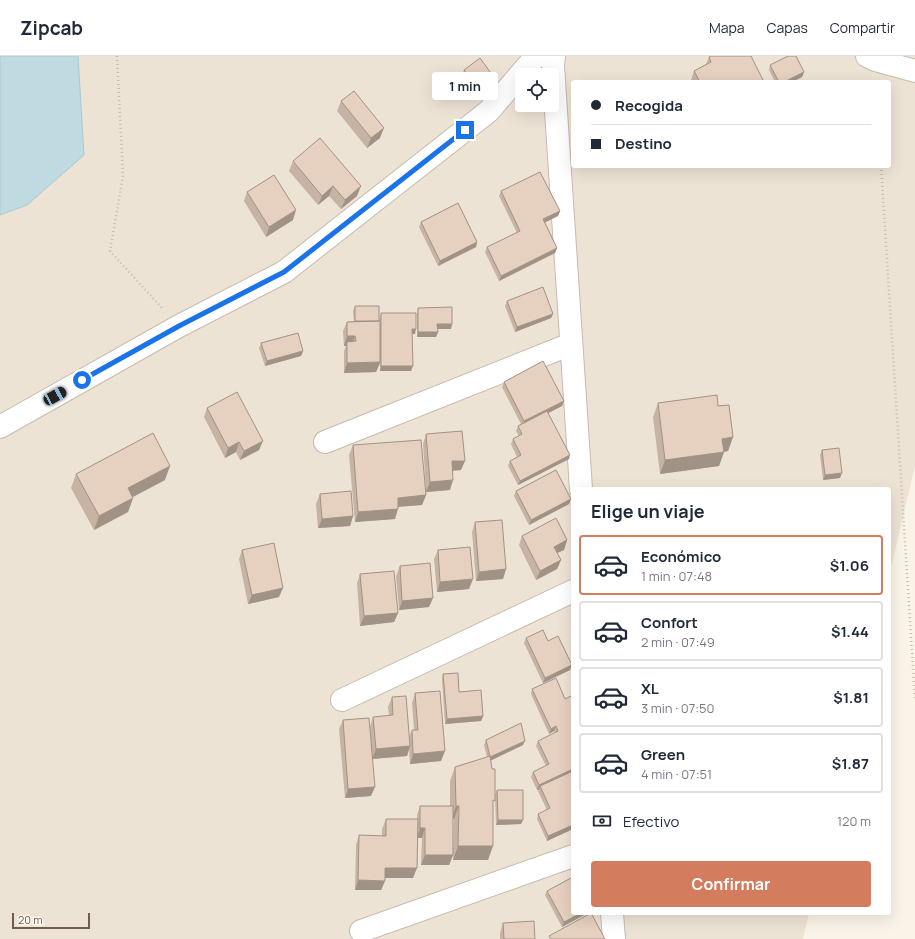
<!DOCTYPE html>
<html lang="es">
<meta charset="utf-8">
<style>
:root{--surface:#fff;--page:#f6f6f7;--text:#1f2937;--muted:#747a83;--line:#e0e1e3;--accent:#d37c5e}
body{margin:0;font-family:Manrope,sans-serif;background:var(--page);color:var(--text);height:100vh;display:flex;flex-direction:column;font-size:15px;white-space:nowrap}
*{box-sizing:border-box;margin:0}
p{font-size:13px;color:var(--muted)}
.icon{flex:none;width:22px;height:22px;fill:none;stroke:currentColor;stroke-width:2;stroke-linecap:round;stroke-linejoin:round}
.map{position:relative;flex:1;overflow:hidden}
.drawer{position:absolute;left:571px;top:431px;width:320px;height:428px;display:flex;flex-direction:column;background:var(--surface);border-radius:4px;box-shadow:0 4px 16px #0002}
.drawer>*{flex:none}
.top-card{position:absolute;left:571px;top:24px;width:320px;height:88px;border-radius:4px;box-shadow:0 4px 16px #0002;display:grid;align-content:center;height:88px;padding:0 20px;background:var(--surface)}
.buttons{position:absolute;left:515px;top:12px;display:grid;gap:8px}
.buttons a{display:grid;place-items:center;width:44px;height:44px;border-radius:4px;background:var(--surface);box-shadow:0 4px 16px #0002;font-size:20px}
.scale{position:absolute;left:12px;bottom:10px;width:78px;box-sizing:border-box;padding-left:4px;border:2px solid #705d50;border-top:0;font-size:11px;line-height:14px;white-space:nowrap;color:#705d50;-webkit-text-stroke:3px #fdf8ee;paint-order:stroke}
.end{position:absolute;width:18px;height:18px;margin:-9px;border:5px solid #1a73e8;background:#fff;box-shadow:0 0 0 2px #fff}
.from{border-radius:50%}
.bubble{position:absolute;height:28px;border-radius:4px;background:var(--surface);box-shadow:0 4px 16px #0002;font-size:13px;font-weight:700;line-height:28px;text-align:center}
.car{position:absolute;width:12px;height:24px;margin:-12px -6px;border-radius:5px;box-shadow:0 0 3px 1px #0007;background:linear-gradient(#222 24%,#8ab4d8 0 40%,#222 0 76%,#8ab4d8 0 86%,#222 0)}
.top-card b{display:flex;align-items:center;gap:14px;height:38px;font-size:15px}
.top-card b+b{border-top:1px solid var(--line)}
.top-card i{width:10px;height:10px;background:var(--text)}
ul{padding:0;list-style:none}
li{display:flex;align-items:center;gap:12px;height:60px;margin:0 8px 6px;padding:0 12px;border:2px solid var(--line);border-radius:4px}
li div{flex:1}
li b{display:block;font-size:15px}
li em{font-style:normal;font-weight:700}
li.current{border-color:var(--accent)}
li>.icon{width:36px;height:36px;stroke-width:1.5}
h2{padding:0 20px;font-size:18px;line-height:48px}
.pay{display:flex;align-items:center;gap:10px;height:44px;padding:0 20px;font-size:15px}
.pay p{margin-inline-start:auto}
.button{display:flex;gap:8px;margin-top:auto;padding:8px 20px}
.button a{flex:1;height:46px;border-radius:4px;background:var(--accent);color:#fff;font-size:16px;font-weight:700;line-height:46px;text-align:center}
header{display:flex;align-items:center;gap:24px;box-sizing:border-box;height:56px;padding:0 20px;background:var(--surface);border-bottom:1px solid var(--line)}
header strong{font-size:19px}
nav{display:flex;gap:22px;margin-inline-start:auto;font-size:14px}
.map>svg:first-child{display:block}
.residential{fill:#ede3d5;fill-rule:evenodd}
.water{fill:#bfdbe1;stroke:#a7c9d1}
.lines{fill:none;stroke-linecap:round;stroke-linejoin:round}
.minor-casing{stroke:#c7baae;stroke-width:24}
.path{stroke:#d0b8a7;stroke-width:2.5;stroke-dasharray:1 3;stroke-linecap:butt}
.minor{stroke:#fff;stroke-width:22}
.wall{fill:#c6b3a4}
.shaded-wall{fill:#a19286}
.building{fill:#e6d0bf;stroke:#a19286}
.route{stroke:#1a73e8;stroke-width:5}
</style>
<header>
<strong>Zipcab</strong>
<nav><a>Mapa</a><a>Capas</a><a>Compartir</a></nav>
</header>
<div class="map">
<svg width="915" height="883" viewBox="0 0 915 883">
<rect width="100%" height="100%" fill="#faf4e8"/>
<!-- residential -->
<path class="residential" d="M0 0H915V410L889 520V433H573V857H809L803 883H0ZM522 19H552V49H522ZM573 26H889V110H573Z"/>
<!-- water -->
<path class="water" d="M0 0H78L84 99 27 149 0 159Z"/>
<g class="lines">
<!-- minor casing -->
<g class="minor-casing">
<path id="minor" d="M554 0 553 10 581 433
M867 0 875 4 915 15
M0 371 179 270 284 216 489 55 536 0
M325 386 571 288
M342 644 573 535
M612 857 614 883
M361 875 573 800"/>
</g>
<!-- path -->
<path class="path" d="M117 0 123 120 110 195 162 252
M881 110 915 643"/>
<!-- minor -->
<use href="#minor" class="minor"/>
</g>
<!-- wall -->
<path class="wall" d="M709 1 764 26H692L691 24 694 15 706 8Z
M770 9 804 16 802 21 792 26H775L769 14Z
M464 14 496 31 480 43 462 19Z
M341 45 380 82 367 92 337 55Z
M293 105 357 140 341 153 329 140 318 149 289 115Z
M501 135 560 155 558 160 545 166 557 192 555 197 499 225 485 196 487 191 517 177 499 140Z
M247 136 293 164 266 181 244 145Z
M421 166 477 186 476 191 438 210 419 171Z
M507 245 553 258 551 262 515 276 505 250Z
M355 250 379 265 381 257 415 278H412L411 315H380V308L376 316 344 317V295L346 290H344L343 275 347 266 354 265 353 255Z
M418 252 452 268 451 273H438V276L436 281H417V256Z
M261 287 303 295 301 300 265 310 259 292Z
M504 326 564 345 562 350 548 357 569 403 518 429 508 410 510 405 517 401 511 388 513 383 519 380 516 375 518 370 521 368 502 331Z
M658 347 718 350 733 381 728 395 724 396 719 410 660 418 653 361Z
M207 352 259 394 240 404 236 396 225 402 204 361Z
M426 378 461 414 452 415 450 434 426 436 423 388Z
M353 389 426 439 422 449 398 451 395 463 355 466 349 399Z
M822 394 840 422 823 424 820 399Z
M76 418 165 424 133 441V442L128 456 94 474 71 432Z
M516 435 571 443 569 448 529 469 514 440Z
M320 438 353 460 350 470 318 472 316 448Z
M475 466 506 513 503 523 476 525 472 476Z
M522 480 567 484 564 494 557 497 561 504 557 513 536 524 519 489Z
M242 494 279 541 248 548 239 503Z
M438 494 469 533 437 536 434 503Z
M400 510 429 551 399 554 396 520Z
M360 518 398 557 394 566 360 570 357 527Z
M526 582 548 585 572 609 570 614 543 627 524 587Z
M443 618 459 636 483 660 481 665 445 668 442 623Z
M532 633 565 643 573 639V773L547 785 537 763 538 758 547 754 538 735 539 734H537L531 721 533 716 546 710 536 690 538 685 555 677 554 675 549 678 531 638Z
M415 637 441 705 410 708 409 693 407 700 372 703 370 671 373 661 389 660 388 651 392 641 409 681 412 674H414L412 647Z
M343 664 371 740 345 742 339 673Z
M486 684 523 689 491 704 493 750 488 804H453L454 763H453V799L449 809H421L422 782H417L413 822H385V825L381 834H355L356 789 359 779 382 780V773L386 763H417V759L420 750H450V725L455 711 487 701 484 689Z
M497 734 521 768 496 769 495 739Z
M547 835 586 858 562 871 545 839Z
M503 867 535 883H500V877Z"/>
<!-- shaded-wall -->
<path class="shaded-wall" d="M804 16 802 21 792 26H784Z
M498 27 496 31 480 43 481 38Z
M384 72 380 82 367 92 371 82Z
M333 130 329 140 318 149 322 140Z
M361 130 357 140 341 153 345 144Z
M296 154 293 164 266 181 269 171Z
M560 155 558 160 542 168 543 163Z
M477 186 476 191 438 210 440 205Z
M557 192 555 197 499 225 501 220Z
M553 258 551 262 515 276 517 271Z
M437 268H452L451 273H436Z
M412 273H416L415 278H410Z
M418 276H438L436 281H417Z
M347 280H355L352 289 347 286 346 290H344Z
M303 295 301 300 265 310 267 305Z
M380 306 376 316 344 317 347 307Z
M381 310H413L411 315H380Z
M564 345 562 350 523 370 524 365Z
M733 381 728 395 717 397 722 383Z
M263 385 259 394 240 404 244 395Z
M239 386 236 396 225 402 228 392Z
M724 396 719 410 660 418 665 404Z
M570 399 569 403 518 429 520 425Z
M452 405H465L461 414 448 415Z
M170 410 165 424 123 446 128 432Z
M842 417 840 422 823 424 825 419Z
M453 424 450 434 426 436 430 426Z
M426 439 422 449 394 451 398 442Z
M133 442 128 456 94 474 99 460Z
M571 443 569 448 529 469 531 464Z
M398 453 395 463 355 466 358 456Z
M353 460 350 470 318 472 322 463Z
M567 484 564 494 550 500 554 491Z
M561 504 557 513 536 524 540 515Z
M506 513 503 523 476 525 479 516Z
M473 523 469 533 437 536 440 526Z
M283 532 279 541 248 548 252 539Z
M433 542 429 551 399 554 402 545Z
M398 557 394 566 360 570 364 560Z
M572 609 570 614 543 627 545 622Z
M483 660 481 665 445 668 447 663Z
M556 670 554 675 549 678 551 673Z
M525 685 523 689 488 706 490 701Z
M410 690 407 700 372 703 376 693Z
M445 695 441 705 410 708 413 698Z
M573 713V717L540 730 539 734H537L539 729Z
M375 731 371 740 345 742 348 733Z
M456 750H459L454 763 451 764Z
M498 764H523L521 768 496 769Z
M573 769V773L547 785 548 780Z
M420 772H425L422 782H417Z
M458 790H493L488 804H453Z
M425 799H453L449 809H421Z
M385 812H417L413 822H382Z
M358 824 385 825 381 834H355Z
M581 857H587L586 858 562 871 564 866Z"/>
<!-- building -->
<path class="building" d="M711 0H751L764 26H700L694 15 711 6 709 1Z
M788 0H796L804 16 784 26H779L770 9Z
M480 2 498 27 481 38 464 14Z
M354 35 384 72 371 82 341 45Z
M320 82 361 130 345 144 333 130 322 140 293 105Z
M540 116 560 155 543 163 557 192 501 220 487 191 520 175 501 135Z
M274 119 296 154 269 171 247 136Z
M458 147 477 186 440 205 421 166Z
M543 231 553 258 517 271 507 245Z
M355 250H379V265H355Z
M452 251V268H437L438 276H418V252Z
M381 257H416V273H412L413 310H381Z
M380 265V306L347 307V286L356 285 355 280H347V266Z
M298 277 303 295 267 305 261 287Z
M543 305 564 345 524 365 504 326Z
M237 336 263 385 244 395 239 386 228 392 207 352Z
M717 339 718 350 729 349 733 381 722 383 724 396 665 404 658 347Z
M547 355 570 399 520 425 510 405 521 399 513 383 522 378 518 370Z
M462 375 465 405H452L453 424 430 426 426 378Z
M153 377 170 410 128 432 133 442 99 460 76 418Z
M421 384 426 439 398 442V453L358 456 353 389Z
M839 392 842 417 825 419 822 394Z
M556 414 571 443 531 464 516 435Z
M351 435 353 460 322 463 320 438Z
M556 462 567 484 554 491 561 504 540 515 522 480Z
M502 464 506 513 479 516 475 466Z
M274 487 283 532 252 539 242 494Z
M470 491 473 523 440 526 438 494Z
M430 507 433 542 402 545 400 510Z
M394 515 398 557 364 560 360 518Z
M543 574 548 585 558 580 572 609 545 622 526 582Z
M458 617 459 636 481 634 483 660 447 663 443 618Z
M556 622 565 643 573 639V713L539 729 533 716 549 708 538 685 558 675 556 670 551 673 532 633Z
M440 635 445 695 413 698 412 674H418L415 637Z
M406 640 410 690 376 693 373 661 393 659 392 641Z
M369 662 375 731 348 733 343 664Z
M521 667 525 685 490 701V700L486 684Z
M490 700 492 713H495V745L493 744V790H458L459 750H456L455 711Z
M573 715V769L548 780 538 758 550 752 540 730Z
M497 734H523V764H498Z
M420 750H453V799H425V772H420Z
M386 763H418L417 812H385V825L358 824 359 779 386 780Z
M571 822 573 826V857H581L564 866 547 835Z
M591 857 605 883H551L549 880Z
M534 865 535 883H504L503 867Z"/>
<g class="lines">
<!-- route -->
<path class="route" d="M82 324 179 270 284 216 465 74"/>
</g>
</svg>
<div class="buttons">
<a><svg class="icon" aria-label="locate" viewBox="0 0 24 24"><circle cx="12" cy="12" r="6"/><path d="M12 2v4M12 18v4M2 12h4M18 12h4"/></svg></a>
</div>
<div class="scale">20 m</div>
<i class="end from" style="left:82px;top:324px"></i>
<i class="end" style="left:465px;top:74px"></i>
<div class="bubble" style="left:432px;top:16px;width:66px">1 min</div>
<i class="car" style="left:55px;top:340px;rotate:61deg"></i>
<div class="top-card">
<b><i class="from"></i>Recogida</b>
<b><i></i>Destino</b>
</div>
<section class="drawer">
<h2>Elige un viaje</h2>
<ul>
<li class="current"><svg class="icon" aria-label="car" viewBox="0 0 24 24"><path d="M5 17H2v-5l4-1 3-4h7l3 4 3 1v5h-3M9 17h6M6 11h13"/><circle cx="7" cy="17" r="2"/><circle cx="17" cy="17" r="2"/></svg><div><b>Económico</b><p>1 min · 07:48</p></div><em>$1.06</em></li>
<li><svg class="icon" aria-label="car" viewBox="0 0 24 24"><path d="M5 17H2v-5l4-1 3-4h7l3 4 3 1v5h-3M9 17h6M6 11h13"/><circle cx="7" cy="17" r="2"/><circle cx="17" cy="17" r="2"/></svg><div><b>Confort</b><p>2 min · 07:49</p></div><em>$1.44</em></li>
<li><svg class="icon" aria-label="car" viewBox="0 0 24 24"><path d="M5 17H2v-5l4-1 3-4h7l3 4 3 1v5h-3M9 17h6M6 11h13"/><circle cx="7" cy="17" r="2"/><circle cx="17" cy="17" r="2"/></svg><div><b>XL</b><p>3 min · 07:50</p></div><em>$1.81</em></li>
<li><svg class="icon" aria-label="car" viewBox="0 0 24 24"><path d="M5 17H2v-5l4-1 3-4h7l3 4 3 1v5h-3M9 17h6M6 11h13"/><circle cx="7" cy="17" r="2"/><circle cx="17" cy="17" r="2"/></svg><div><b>Green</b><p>4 min · 07:51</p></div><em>$1.87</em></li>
</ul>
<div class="pay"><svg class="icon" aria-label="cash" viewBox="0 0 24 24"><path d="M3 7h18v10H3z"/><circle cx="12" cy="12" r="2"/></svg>Efectivo<p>120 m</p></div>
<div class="button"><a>Confirmar</a></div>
</section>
</div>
